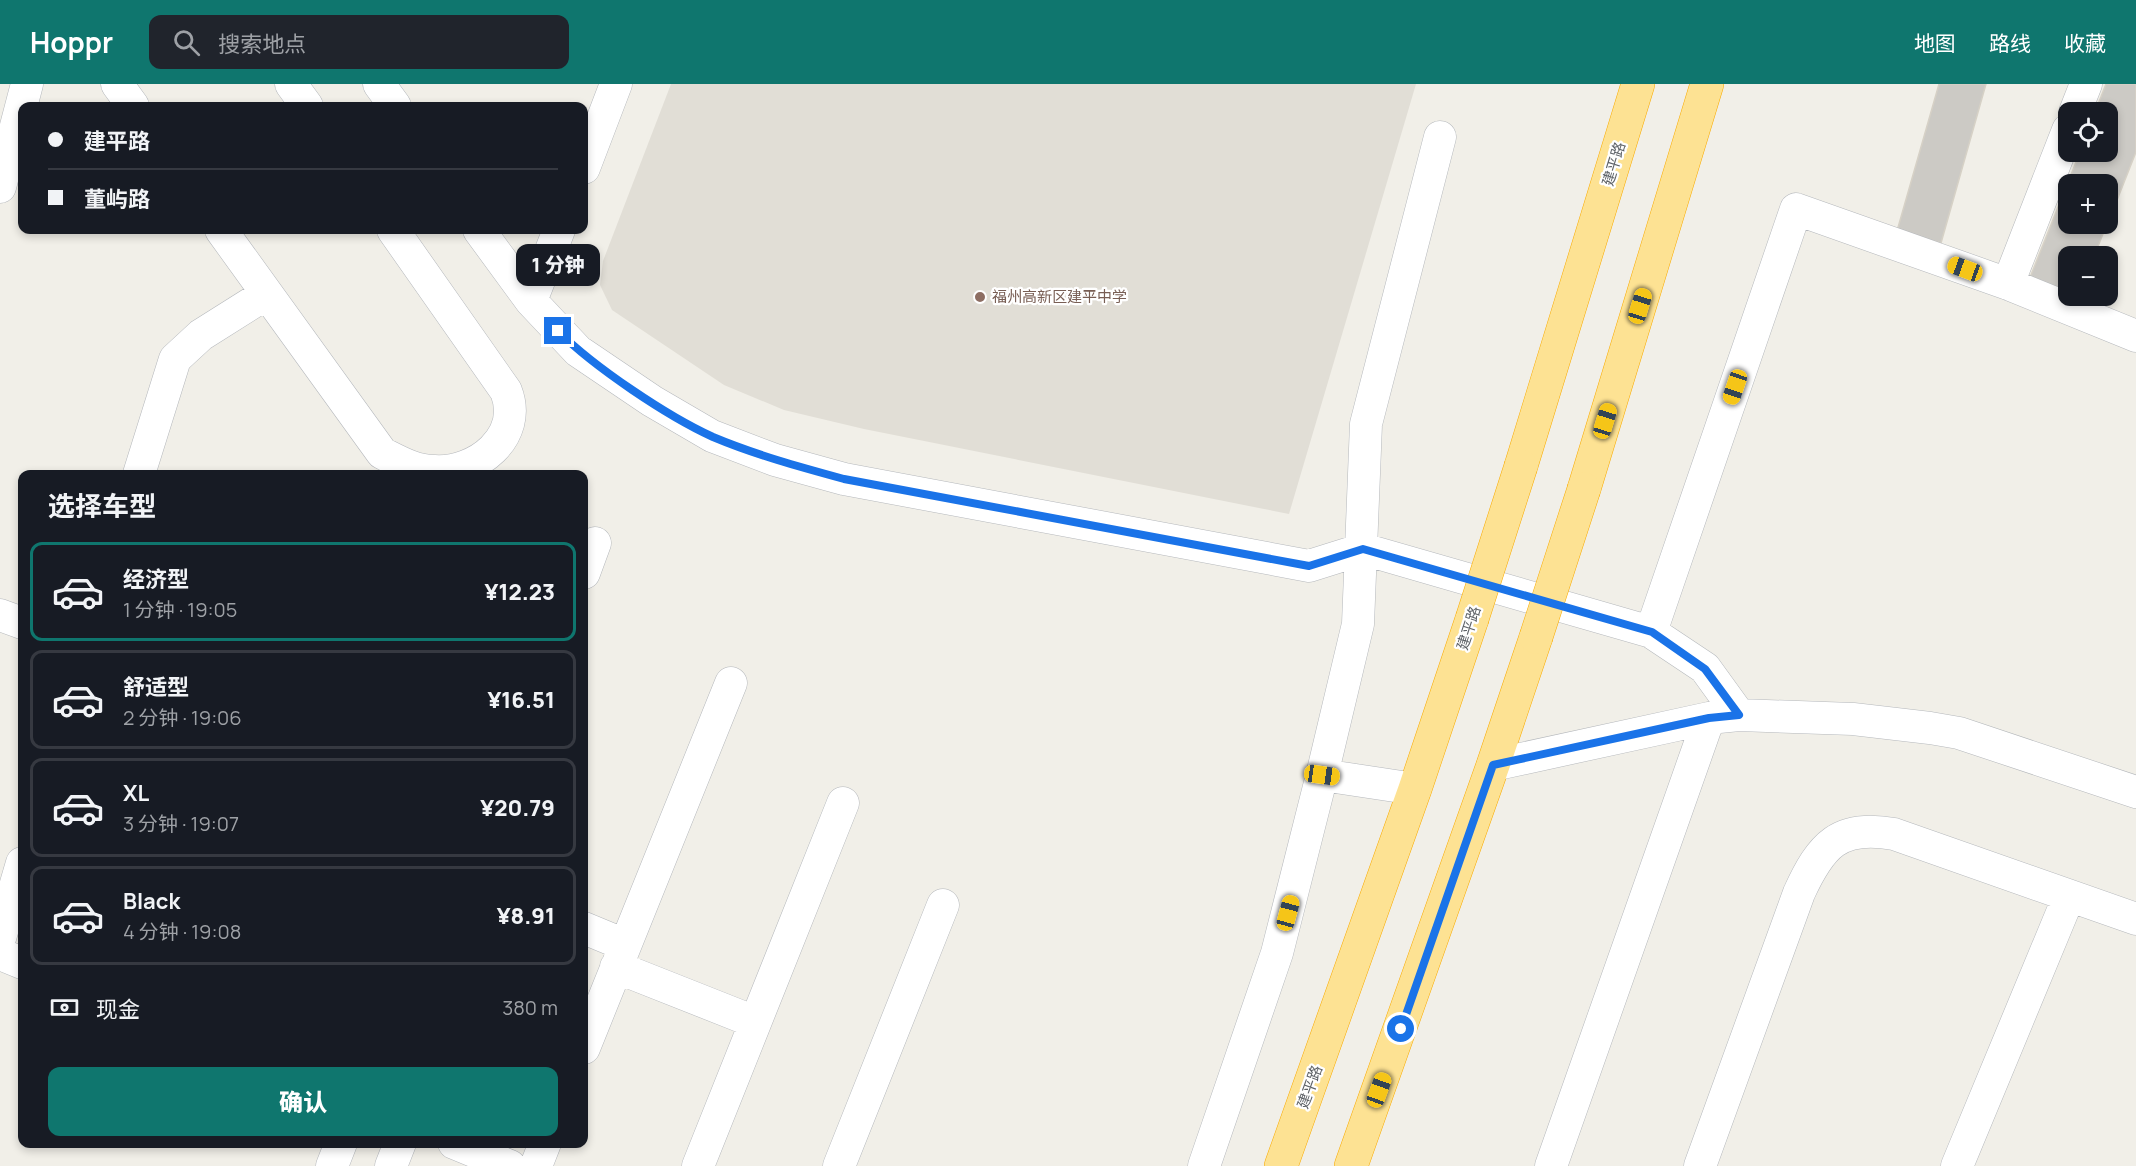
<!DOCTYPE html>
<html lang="zh">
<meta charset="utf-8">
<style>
:root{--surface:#171b24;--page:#20242c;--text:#f1f3f6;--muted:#9ea1a6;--line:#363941;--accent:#0f766e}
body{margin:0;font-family:Manrope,"Noto Sans SC",sans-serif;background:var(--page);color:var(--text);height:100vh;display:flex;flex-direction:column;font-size:22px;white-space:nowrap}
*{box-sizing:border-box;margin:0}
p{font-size:20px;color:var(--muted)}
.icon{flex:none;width:33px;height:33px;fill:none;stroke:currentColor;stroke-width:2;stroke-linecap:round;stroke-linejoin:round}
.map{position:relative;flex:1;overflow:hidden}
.panel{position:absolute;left:18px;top:386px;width:570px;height:678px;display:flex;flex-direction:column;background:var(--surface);border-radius:12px;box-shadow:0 3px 9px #0003}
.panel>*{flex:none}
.banner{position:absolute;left:18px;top:18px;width:570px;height:132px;border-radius:12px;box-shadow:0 3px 9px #0003;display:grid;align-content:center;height:132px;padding:0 30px;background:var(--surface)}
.tools{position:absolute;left:2058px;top:18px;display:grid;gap:12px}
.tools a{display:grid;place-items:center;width:60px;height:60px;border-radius:12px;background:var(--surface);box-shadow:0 3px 9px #0003;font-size:30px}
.end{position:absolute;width:27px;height:27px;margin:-14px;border:8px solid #1a73e8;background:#fff;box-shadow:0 0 0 3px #fff}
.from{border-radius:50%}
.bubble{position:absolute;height:42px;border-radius:12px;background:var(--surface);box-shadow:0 3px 9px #0003;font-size:20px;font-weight:800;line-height:42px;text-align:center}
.car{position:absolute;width:18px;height:36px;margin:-18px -9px;border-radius:8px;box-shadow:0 0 4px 2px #0007;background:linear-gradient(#f5c518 24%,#345 0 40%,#f5c518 0 76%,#345 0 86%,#f5c518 0)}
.banner b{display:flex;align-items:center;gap:21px;height:57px;font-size:22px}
.banner b+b{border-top:2px solid var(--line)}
.banner i{width:15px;height:15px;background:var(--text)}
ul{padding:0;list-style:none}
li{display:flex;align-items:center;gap:18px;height:99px;margin:0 12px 9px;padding:0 18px;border:3px solid var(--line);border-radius:12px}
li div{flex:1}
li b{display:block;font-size:22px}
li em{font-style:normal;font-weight:800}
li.on{border-color:var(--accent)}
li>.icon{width:54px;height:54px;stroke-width:1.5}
h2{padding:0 30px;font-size:27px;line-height:72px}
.pay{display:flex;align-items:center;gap:15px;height:66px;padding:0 30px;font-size:22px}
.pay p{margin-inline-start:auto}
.button{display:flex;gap:12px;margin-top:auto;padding:12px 30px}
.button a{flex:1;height:69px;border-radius:12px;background:var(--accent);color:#fff;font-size:24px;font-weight:800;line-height:69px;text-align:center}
header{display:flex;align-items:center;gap:36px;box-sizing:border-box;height:84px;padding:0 30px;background:var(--accent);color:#fff}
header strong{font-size:28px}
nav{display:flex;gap:33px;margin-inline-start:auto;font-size:21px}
.search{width:420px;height:54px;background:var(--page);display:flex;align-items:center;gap:15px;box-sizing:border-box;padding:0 21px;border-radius:12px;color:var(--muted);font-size:22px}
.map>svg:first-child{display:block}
.education{fill:#e1ded6}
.building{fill:#cccac5;stroke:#d6d1c6;stroke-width:1.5}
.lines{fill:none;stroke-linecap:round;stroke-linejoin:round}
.minor-casing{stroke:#b5b8bc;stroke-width:33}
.highway-casing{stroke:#f9ab00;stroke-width:34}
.minor{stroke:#fff;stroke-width:32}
.highway{stroke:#fde293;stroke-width:33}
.highway-bridge-casing{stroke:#f9ab00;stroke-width:34;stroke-linecap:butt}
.highway-bridge{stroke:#fde293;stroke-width:33}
.route{stroke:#1a73e8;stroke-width:8}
.education-dot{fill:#8d6e63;stroke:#fff;stroke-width:2}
.labels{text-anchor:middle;stroke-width:4.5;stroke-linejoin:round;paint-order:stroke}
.street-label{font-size:15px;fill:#5f6368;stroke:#fff}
.education-label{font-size:15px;fill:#785e54;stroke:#fff;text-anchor:start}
</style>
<header>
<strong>Hoppr</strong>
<div class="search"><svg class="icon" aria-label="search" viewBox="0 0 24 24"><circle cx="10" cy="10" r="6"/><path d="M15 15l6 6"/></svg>搜索地点</div>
<nav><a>地图</a><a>路线</a><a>收藏</a></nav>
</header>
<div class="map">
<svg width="2136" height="1082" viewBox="0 0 2136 1082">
<rect width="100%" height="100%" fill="#f1efe8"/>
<!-- education -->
<path class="education" d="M671 0H1416L1289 430 864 345 784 326 724 301 612 226 600 201 603 177Z"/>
<!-- building -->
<path class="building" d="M1939 0H1986L1941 159 1897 147Z
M2106 0H2136V68L2108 139V100H2068V140H2107L2094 172H2068V211L2029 196 2080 68H2108V28H2095Z"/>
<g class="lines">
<!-- minor casing -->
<g class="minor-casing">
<path id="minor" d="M117 0 133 22
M291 0 307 22
M379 0 395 22
M2075 28 2086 0
M584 84 616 0
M0 103 27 0
M221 146 382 369C398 377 415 387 434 387 476 390 524 353 506 307L393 146
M479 146 531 217 578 267 652 317 712 352 775 376 844 395 1309 482 1363 465 1651 548 1705 584 1739 631
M2008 200 2068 46
M531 217 559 146
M139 390 175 275 201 251 266 210
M584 489 595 459
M0 531 22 539
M1651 548 1796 125 2008 200 2136 252
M1493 681 1709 634 1739 631 1853 635 1930 644 1959 649 2136 708
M1415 705 1322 691 1358 540 1366 340 1440 53
M584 844 625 861
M0 854 22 779
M0 870 22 879
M616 883 755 938
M584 964 731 599
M454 1059 510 1082
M332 1082 341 1059
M391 1082 400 1059
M536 1082 545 1059
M698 1082 843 719
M839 1082 943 821
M1204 1082 1277 869 1322 691
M1551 1082 1709 634
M1700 1082 1799 809C1821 761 1839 740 1894 750L2136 835
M1957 1082 2069 812"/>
</g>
<!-- highway casing -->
<g class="highway-casing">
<path id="highway" d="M1521 382 1638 0
M1584 405 1707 0
M1281 1082 1415 705 1472 535
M1351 1082 1493 681 1536 553"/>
</g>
<!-- minor -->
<use href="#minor" class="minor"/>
<!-- highway -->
<use href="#highway" class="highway"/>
<!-- highway-bridge casing -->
<g class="highway-bridge-casing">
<path id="highway-bridge" d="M1472 535 1521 382
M1536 553 1584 405"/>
</g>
<!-- highway-bridge -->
<use href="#highway-bridge" class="highway-bridge"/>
</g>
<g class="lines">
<!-- route -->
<path class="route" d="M558 247C594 283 667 332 713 353 756 371 800 383 844 395L1309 482 1363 465 1652 548 1705 585 1739 631 1709 634 1493 681 1401 945"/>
</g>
<!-- markers -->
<circle class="education-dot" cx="980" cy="213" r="6"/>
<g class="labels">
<!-- street labels -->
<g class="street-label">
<text transform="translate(1614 80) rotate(-73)" y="5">建平路</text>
<text transform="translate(1469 544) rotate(-72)" y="5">建平路</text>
<text transform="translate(1310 1003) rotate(-70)" y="5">建平路</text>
</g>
<!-- education labels -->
<g class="education-label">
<text x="992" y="218">福州高新区建平中学</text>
</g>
</g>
</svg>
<div class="tools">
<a><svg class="icon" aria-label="locate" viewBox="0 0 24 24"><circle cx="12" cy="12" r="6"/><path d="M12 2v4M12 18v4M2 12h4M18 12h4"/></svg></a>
<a>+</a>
<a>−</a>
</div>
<i class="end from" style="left:1401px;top:945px"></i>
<i class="end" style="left:558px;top:247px"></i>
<div class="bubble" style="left:516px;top:160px;width:84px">1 分钟</div>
<i class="car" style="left:1965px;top:185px;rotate:290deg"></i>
<i class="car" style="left:1640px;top:222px;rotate:17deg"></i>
<i class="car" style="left:1735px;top:303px;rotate:199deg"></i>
<i class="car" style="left:1605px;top:337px;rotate:17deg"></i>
<i class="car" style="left:1322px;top:691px;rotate:98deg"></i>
<i class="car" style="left:1288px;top:829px;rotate:15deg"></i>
<i class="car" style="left:1379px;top:1006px;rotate:20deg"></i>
<div class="banner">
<b><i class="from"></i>建平路</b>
<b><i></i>董屿路</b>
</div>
<section class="panel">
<h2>选择车型</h2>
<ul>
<li class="on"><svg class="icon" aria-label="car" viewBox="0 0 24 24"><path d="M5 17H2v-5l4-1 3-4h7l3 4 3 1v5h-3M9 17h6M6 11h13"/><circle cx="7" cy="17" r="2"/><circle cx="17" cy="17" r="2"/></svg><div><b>经济型</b><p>1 分钟 · 19:05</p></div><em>¥12.23</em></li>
<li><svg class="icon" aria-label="car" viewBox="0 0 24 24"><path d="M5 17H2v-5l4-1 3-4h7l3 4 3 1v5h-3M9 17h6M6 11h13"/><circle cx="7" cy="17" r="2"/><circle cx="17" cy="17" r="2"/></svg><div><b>舒适型</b><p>2 分钟 · 19:06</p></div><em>¥16.51</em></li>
<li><svg class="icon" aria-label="car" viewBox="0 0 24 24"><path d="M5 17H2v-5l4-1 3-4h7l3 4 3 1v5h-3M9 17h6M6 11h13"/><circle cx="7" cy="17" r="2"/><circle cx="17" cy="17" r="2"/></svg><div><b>XL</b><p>3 分钟 · 19:07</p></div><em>¥20.79</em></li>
<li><svg class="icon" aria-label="car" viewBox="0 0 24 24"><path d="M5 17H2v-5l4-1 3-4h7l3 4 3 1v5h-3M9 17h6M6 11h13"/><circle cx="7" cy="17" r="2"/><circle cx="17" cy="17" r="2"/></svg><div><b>Black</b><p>4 分钟 · 19:08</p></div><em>¥8.91</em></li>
</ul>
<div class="pay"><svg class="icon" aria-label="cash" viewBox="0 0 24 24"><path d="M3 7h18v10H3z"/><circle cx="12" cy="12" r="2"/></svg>现金<p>380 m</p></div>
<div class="button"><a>确认</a></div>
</section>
</div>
